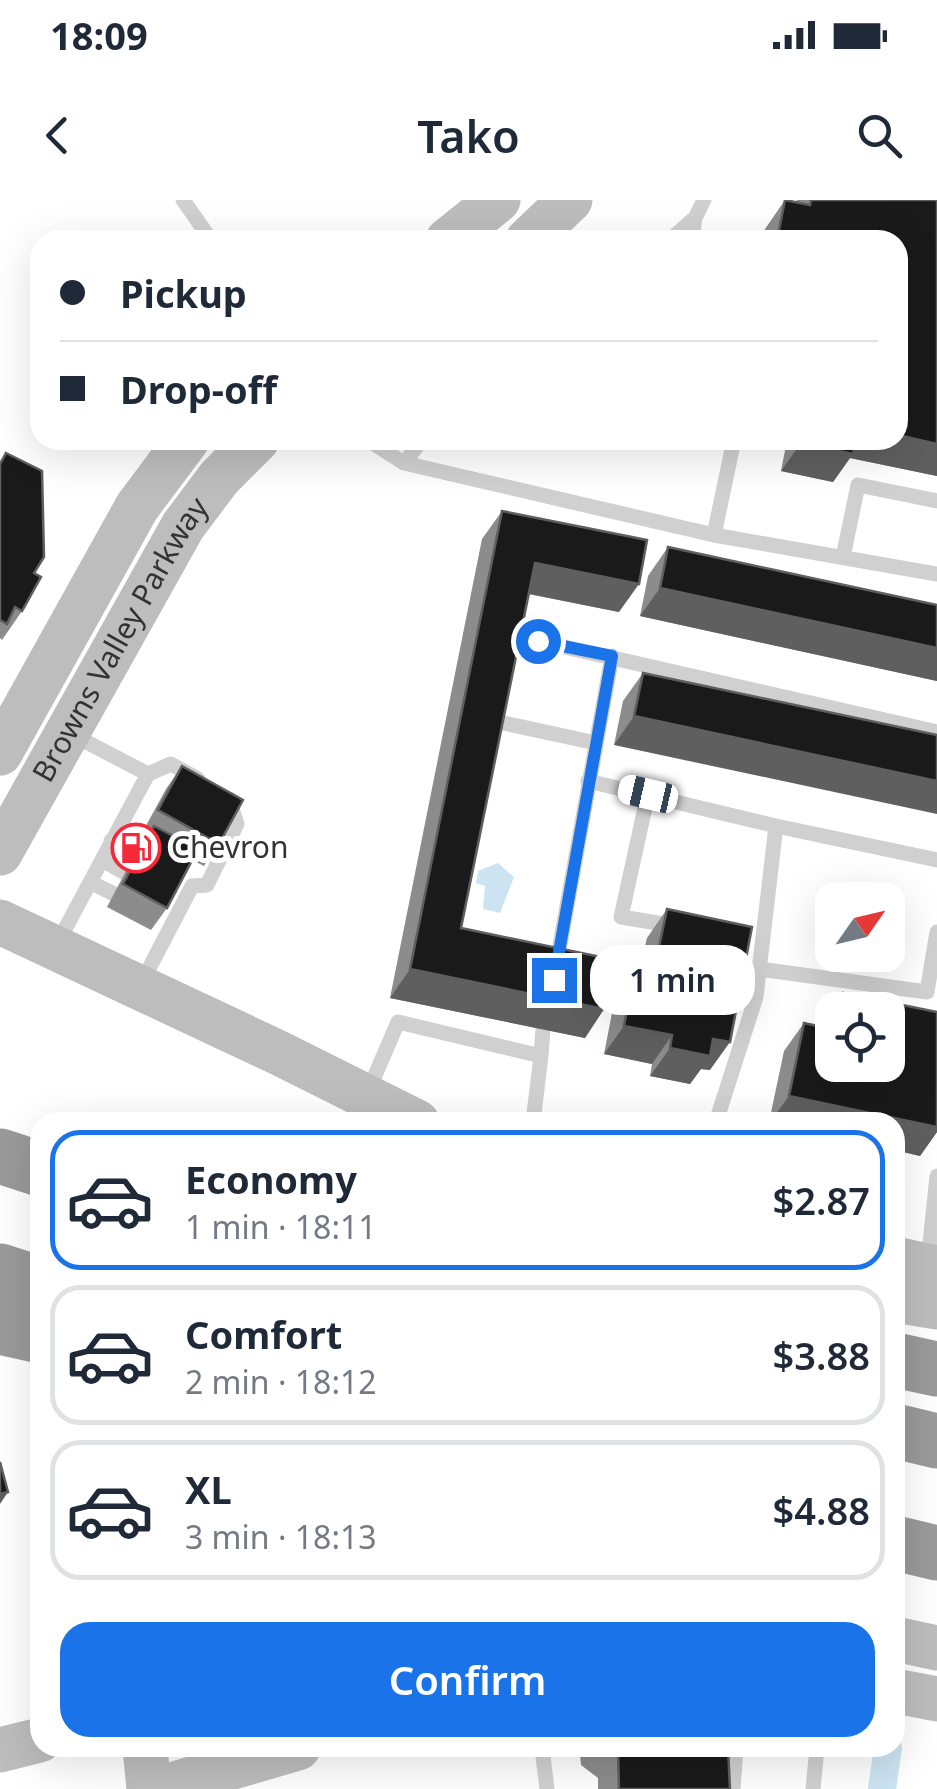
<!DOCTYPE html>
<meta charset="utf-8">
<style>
:root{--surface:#fff;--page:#f6f6f7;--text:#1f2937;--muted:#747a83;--line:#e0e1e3;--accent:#1a73e8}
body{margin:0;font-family:"Noto Sans",sans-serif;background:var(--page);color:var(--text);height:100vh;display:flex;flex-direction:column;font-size:38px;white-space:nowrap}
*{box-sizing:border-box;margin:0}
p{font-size:32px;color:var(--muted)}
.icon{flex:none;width:55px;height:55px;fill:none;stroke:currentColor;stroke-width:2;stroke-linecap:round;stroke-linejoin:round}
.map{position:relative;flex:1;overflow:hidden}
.drawer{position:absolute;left:30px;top:912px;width:875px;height:645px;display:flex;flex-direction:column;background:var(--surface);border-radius:30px;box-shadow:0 10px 40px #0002}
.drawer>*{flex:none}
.hud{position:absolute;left:30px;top:30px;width:878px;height:220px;border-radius:30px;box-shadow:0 10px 40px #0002;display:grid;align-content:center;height:220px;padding:0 30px;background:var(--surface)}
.needle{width:65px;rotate:56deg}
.buttons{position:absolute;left:815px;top:682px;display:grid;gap:20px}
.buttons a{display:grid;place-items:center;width:90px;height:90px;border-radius:20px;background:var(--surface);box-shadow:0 10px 40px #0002;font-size:50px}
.end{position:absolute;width:45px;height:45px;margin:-22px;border:12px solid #1a73e8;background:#fff;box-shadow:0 0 0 5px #fff}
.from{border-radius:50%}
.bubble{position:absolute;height:70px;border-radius:30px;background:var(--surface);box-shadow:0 10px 40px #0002;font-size:32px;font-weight:600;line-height:70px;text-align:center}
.car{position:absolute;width:30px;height:60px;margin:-30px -15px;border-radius:12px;box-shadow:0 0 8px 2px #0007;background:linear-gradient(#fff 24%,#345 0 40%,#fff 0 76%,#345 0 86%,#fff 0)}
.hud b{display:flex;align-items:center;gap:35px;height:95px;font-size:38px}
.hud b+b{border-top:2px solid var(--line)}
.hud i{width:25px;height:25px;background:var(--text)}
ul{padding:18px 0 0;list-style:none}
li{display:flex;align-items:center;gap:30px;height:140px;margin:0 20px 15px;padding:0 10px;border:5px solid var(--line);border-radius:30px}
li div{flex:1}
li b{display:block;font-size:38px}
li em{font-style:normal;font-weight:600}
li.selected{border-color:var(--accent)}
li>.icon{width:90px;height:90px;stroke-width:1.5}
.primary-button{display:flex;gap:20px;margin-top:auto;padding:20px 30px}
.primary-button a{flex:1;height:115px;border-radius:30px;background:var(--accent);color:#fff;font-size:40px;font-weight:600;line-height:115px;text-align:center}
.status{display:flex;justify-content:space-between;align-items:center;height:70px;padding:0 50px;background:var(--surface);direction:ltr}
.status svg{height:28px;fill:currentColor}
header{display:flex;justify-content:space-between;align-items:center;height:130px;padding:0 30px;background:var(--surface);font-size:45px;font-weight:600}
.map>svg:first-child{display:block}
.water{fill:#cce3f1}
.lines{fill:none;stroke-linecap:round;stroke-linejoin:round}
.canal{stroke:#cce3f1;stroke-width:28}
.lane{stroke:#d0d0d0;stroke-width:15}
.secondary{stroke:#bdbdbd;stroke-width:45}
.highway{stroke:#9a9a9a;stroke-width:55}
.wall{fill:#8c8c8c;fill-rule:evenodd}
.shaded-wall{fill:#5f5f5f}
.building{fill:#1a1a1a;stroke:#5f5f5f;stroke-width:2.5}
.route{stroke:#1a73e8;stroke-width:12}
.labels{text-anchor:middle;stroke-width:10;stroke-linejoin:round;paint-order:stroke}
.street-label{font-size:30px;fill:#333;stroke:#fff}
.poi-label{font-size:30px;fill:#333;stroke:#fff;text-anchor:start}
</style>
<div class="status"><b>18:09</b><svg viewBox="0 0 49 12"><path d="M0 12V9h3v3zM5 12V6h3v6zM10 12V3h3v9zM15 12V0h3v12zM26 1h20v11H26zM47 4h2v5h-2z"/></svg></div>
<header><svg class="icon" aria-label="back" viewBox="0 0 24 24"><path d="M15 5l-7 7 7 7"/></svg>Tako<svg class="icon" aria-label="search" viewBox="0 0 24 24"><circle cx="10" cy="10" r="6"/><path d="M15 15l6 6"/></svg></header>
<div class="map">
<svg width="937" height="1589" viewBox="0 0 937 1589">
<rect width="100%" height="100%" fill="#fff"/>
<!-- water -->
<path class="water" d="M498 663 514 677 500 713 483 709 485 686 476 683 478 671Z"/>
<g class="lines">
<!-- canal -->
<path class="canal" d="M882 1589 888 1548"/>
<!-- lane -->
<path class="lane" d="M183 0 211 40
M670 40 695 18
M692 40 695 18 704 0
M368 240 404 263 714 335 734 240
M404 263 422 240
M714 335 937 374
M843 357 858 285 937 301
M510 445 512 435 937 532
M496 511 494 521 596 543
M148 574 171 564 198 579
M588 581 776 626 756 797 716 922
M648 594 621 717 676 726
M776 626 937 660
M111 641 135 654
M102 660 125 673
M90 682 114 694
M57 744 148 574 73 535
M556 767 612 456
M759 769 927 792 937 732
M142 782 192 686 207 685 237 624 229 599
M541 856 543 829
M367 894 398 822 541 856 533 922
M928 1062 937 976
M542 1548 547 1589
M733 1589 736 1548
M813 1589 817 1548"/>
<!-- secondary -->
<g class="secondary">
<path d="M448 40 498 0"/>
<path d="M528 40 570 0"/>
<path d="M0 553 137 307 187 240"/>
<path id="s1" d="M0 653 183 326 219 278 257 240"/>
<path d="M0 722 279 853 417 922"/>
<path d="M895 1059 937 1068"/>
<path d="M895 1100 937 1107"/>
<path d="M895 1439 937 1448"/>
<path d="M895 1491 937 1499"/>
<path d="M145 1548 149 1589"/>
<path d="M0 1550 40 1540"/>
<path d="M157 1589 298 1548"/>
</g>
<!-- highway -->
<path class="highway" d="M0 956 40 969
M0 1071 40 1084
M0 1127 40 1136
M895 1160 937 1169
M895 1231 937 1241
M895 1343 937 1353"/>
</g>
<!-- wall -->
<path class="wall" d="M785 0 796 2 797 0H937V276L850 258 833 282 781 271 787 240H898V40H762L765 29Z
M6 253 34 373 22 411 2 440 0 438V261Z
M502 311 619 412 528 394 461 728 604 809 585 838 390 798 482 339Z
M668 347 937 405V481L640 416 648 376Z
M643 473 937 535 614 545 623 501Z
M182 566 219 644 204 666 192 660 167 708 151 730 107 707 138 648 147 635 142 633 166 589Z
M667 709 710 870 701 869 690 884 650 876 652 864 604 854 619 777 639 749 644 750 647 738Z
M843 793 937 812V932L920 956 895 950V922H769L784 851 804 823 822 827 823 821ZM832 810H888V865H832Z
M583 1548H728L730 1589H598V1578L581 1565 580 1554Z"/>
<!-- shaded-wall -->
<path class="shaded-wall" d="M898 235 937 244V276L850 258 833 282 781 271 801 243 850 240H898Z
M535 363 639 384 619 412 515 391Z
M660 388 937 448V481L640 416Z
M634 516 937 581V614L614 545Z
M410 769 604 809 585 838 390 798Z
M624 826 672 835 652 864 604 854Z
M713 839 730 842 710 870 701 869 690 884 650 876 670 848Z
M789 896 937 927V932L920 956 895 950V922H770Z
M8 1292 0 1304V1294Z"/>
<!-- building -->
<path class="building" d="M785 0 810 5 811 0H937V244L898 235V40H777Z
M801 240H856L853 254 801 243Z
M6 253 42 271 44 357 34 373 41 377 22 411 15 407 7 424 0 420V264Z
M502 311 647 340 639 384 535 363 461 728 615 760 604 809 410 769Z
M668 347 937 405V448L660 388Z
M643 473 937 535V581L634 516Z
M182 566 243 600 219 644 158 610Z
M154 626 198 649 167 708 123 684Z
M667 709 752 727 730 842 713 839 710 856 670 848 672 835 624 826 639 749 658 752Z
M843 793 937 812V927L789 896 804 823 832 829V865H888V810H840Z
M0 1262 8 1292 0 1294Z
M615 1548H728L730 1589H619L618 1549Z"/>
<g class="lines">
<!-- route -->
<path class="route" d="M538 441 612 456 554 780"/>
</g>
<!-- icons -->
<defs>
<g id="fuel-ring" transform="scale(2.5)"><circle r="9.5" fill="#fff" stroke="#f62938" stroke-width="1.5"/><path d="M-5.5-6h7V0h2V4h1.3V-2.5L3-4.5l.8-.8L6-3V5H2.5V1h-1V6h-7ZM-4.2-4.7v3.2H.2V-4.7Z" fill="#f62938"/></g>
</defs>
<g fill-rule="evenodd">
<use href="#fuel-ring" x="136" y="648"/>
</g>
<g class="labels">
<!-- street labels -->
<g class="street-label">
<text dy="10" stroke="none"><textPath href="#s1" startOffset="245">Browns Valley Parkway</textPath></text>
</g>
<!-- poi labels -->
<g class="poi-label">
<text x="171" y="658">Chevron</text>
</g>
</g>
</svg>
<div class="buttons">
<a><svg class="needle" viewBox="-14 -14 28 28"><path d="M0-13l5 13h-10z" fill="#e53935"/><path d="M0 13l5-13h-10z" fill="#747a83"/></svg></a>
<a><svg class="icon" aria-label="locate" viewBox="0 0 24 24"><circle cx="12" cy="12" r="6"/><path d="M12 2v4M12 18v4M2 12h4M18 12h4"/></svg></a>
</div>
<i class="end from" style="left:538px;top:441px"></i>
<i class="end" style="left:554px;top:780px"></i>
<div class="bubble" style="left:590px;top:745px;width:165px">1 min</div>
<i class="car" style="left:648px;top:594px;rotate:283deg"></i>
<div class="hud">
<b><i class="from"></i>Pickup</b>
<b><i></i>Drop-off</b>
</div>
<section class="drawer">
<ul>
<li class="selected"><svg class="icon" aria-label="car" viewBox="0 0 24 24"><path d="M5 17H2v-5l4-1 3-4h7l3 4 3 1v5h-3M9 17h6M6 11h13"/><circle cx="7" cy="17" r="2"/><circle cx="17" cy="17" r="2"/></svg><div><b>Economy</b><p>1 min · 18:11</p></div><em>$2.87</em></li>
<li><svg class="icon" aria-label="car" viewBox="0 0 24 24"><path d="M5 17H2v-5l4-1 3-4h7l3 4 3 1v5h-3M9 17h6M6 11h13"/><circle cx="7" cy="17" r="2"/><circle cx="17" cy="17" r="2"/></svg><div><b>Comfort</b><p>2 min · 18:12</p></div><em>$3.88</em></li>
<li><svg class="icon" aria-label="car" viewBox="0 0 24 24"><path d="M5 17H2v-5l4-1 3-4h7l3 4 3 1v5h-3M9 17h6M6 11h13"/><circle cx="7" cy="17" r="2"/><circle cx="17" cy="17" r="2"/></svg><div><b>XL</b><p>3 min · 18:13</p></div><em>$4.88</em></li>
</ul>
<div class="primary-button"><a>Confirm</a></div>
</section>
</div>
